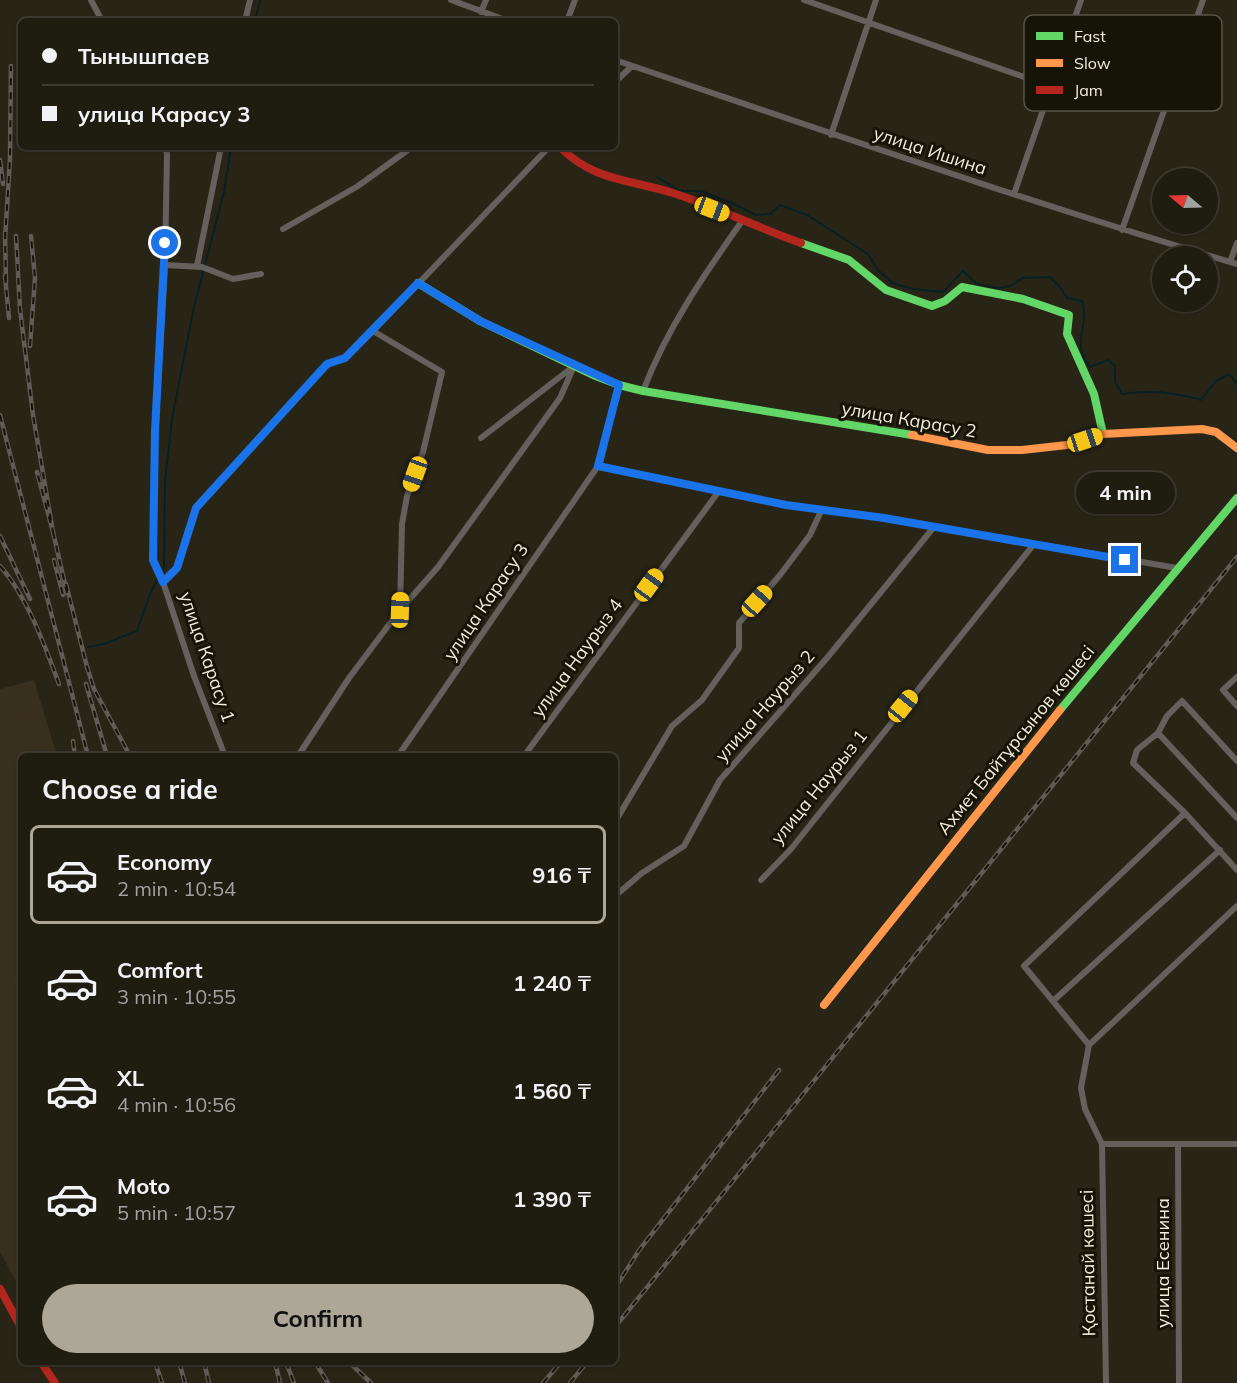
<!DOCTYPE html>
<meta charset="utf-8">
<style>
:root{--surface:#1f1c10;--page:#272519;--text:#f1f3f6;--muted:#a1a19f;--line:#3c3a30;--accent:#aca797}
body{margin:0;font-family:Mulish,sans-serif;background:var(--page);color:var(--text);height:100vh;display:flex;flex-direction:column;font-size:22px;white-space:nowrap}
*{box-sizing:border-box;margin:0}
p{font-size:20px;color:var(--muted)}
.icon{flex:none;width:33px;height:33px;fill:none;stroke:currentColor;stroke-width:2;stroke-linecap:round;stroke-linejoin:round}
.map{position:relative;flex:1;overflow:hidden}
.sheet{position:absolute;left:18px;top:753px;width:600px;height:612px;display:flex;flex-direction:column;background:var(--surface);border-radius:9px;box-shadow:0 2px 4px #0004,0 0 0 2px var(--line)}
.sheet>*{flex:none}
.hud{position:absolute;left:18px;top:18px;width:600px;height:132px;border-radius:9px;box-shadow:0 2px 4px #0004,0 0 0 2px var(--line);display:grid;align-content:center;height:132px;padding:0 24px;background:var(--surface)}
.needle{width:39px;rotate:289deg}
.buttons{position:absolute;left:1152px;top:168px;display:grid;gap:12px}
.buttons a{display:grid;place-items:center;width:66px;height:66px;border-radius:50%;background:var(--surface);box-shadow:0 2px 4px #0004,0 0 0 2px var(--line);font-size:30px}
.end{position:absolute;width:27px;height:27px;margin:-14px;border:8px solid #1a73e8;background:#fff;box-shadow:0 0 0 3px #fff}
.from{border-radius:50%}
.bubble{position:absolute;height:42px;border-radius:21px;background:var(--surface);box-shadow:0 2px 4px #0004,0 0 0 2px var(--line);font-size:20px;font-weight:700;line-height:42px;text-align:center}
.car{position:absolute;width:18px;height:36px;margin:-18px -9px;border-radius:8px;box-shadow:0 0 4px 2px #0007;background:linear-gradient(#f5c518 24%,#345 0 40%,#f5c518 0 76%,#345 0 86%,#f5c518 0)}
.hud b{display:flex;align-items:center;gap:21px;height:57px;font-size:22px}
.hud b+b{border-top:2px solid var(--line)}
.hud i{width:15px;height:15px;background:var(--text)}
ul{padding:0;list-style:none}
li{display:flex;align-items:center;gap:18px;height:99px;margin:0 12px 9px;padding:0 12px;border:3px solid transparent;border-radius:9px}
li div{flex:1}
li b{display:block;font-size:22px}
li em{font-style:normal;font-weight:700}
li.active{border-color:var(--accent)}
li>.icon{width:54px;height:54px;stroke-width:1.5}
h2{padding:0 24px;font-size:27px;line-height:72px}
.cta{display:flex;gap:12px;margin-top:auto;padding:12px 24px}
.cta a{flex:1;height:69px;border-radius:36px;background:var(--accent);color:#111;font-size:24px;font-weight:700;line-height:69px;text-align:center}
.map>svg:first-child{display:block}
.industrial{fill:#382f1f}
.lines{fill:none;stroke-linecap:round;stroke-linejoin:round}
.stream{stroke:#062023;stroke-width:2}
.street{stroke:#65605c;stroke-width:6}
.fast{stroke:#63d668;stroke-width:8}
.slow{stroke:#ff974d;stroke-width:8}
.jam{stroke:#b3261e;stroke-width:8}
.rail-casing{stroke:#605b54;stroke-width:4.5}
.rail{stroke:#161307;stroke-width:2;stroke-dasharray:7;stroke-linecap:butt}
.route{stroke:#1a73e8;stroke-width:8}
.labels{text-anchor:middle;stroke-width:6;stroke-linejoin:round;paint-order:stroke}
.street-label{font-size:18px;fill:#f2eddd;stroke:#161307}
.key{fill:#161307;stroke:#585447;stroke-width:1.5}
.key-label{font-size:16px;fill:#f2eddd}
</style>
<div class="map">
<svg width="1237" height="1383" viewBox="0 0 1237 1383">
<rect width="100%" height="100%" fill="#292516"/>
<!-- industrial -->
<path class="industrial" d="M34 680 57 756H21V1290L0 1252V689Z"/>
<g class="lines">
<!-- stream -->
<path class="stream" d="M255 21 260 0
M657 177 680 191H701L732 203 756 215 770 214 780 205 807 215 868 254 878 270 892 283 913 289 943 292 963 271 977 284 998 288 1010 286 1023 278 1050 277 1060 287 1067 298 1082 301C1090 328 1070 344 1090 367L1108 360 1115 366V382L1122 394C1148 390 1175 392 1201 400L1216 381 1229 374 1237 384
M88 647 104 644 137 631 150 594 164 568 165 481 172 419 194 307 224 192 231 147"/>
<!-- street -->
<path class="street" d="M91 0 102 21
M451 0 508 21
M804 0 1050 86
M481 12 486 0
M245 21 250 0
M567 21 575 0
M615 60C822 130 1028 202 1237 264
M615 82 632 66
M831 135 876 0
M164 147 167 153 165 265 155 431 153 560 163 582 194 676 225 756
M1014 194 1081 0
M283 229 358 186 412 147
M1122 230 1203 0
M1230 262 1237 243
M165 265 202 267 233 279 261 274
M197 266 221 147
M373 331 442 372 423 452 407 496 402 524 400 609
M643 391C667 328 704 275 742 221
M598 466 786 505 884 518 1177 568
M163 582 177 568 196 508 327 364 345 358 373 331 549 147
M1237 677 1223 690 1237 706
M1158 733 1237 818
M298 756 349 678 400 610 438 567 560 398 574 366 481 438
M398 756 600 463 619 385
M524 756 719 491
M1237 761 1182 701 1167 716 1158 733 1137 750 1133 763 1185 813 1237 870
M615 822 672 726 702 700 739 648V623L780 575 810 535 822 509
M761 880 791 849 1034 544
M615 896 642 873 684 846 720 780 827 658 934 527
M1053 1001 1220 850
M1089 1045 1024 966 1185 813
M1102 1144H1237
M1178 1144 1179 1383
M1106 1383 1102 1144 1085 1109 1081 1088 1089 1045 1237 906"/>
<!-- fast -->
<path class="fast" d="M801 243 849 260 886 290 932 306 945 301 962 287 1023 299 1069 315 1067 334 1094 394 1103 434
M418 283 480 321 593 375 619 385 643 391 912 435
M1060 710 1237 498"/>
<!-- slow -->
<path class="slow" d="M912 435 988 450H1022L1067 445 1103 434 1202 429 1216 432 1237 448
M824 1005 1060 710"/>
<!-- jam -->
<path class="jam" d="M560 147C595 182 629 179 673 193 716 207 758 228 801 243
M0 1289 21 1327
M41 1362 55 1383"/>
<!-- rail casing -->
<g class="rail-casing">
<path id="rail" d="M0 160 3 184
M5 232 6 283
M16 236 20 309 33 415 53 532 37 472
M5 239 10 159 11 66
M5 276 9 318
M30 346 35 278 31 236
M0 415 88 756
M53 532 67 593
M0 536 30 599
M54 560 63 595
M0 566C27 596 45 646 59 684
M66 584 87 667 94 689 130 756
M86 684 107 756
M73 741 75 756
M18 978 21 972
M615 1288 640 1249 779 1070
M615 1327 1237 557
M155 1362 162 1383
M179 1362 185 1383
M204 1362 209 1383
M275 1362 280 1383
M286 1362 294 1383
M315 1362 328 1383
M349 1362 371 1383
M543 1383 561 1362
M570 1383 587 1362"/>
</g>
<!-- rail -->
<use href="#rail" class="rail"/>
</g>
<g class="lines">
<!-- route -->
<path class="route" d="M165 243 155 431 153 560 163 582 177 568 196 508 327 364 345 358 418 283 480 321 619 385 598 466 786 505 884 518 1125 560"/>
</g>
<g class="labels">
<!-- street labels -->
<g class="street-label">
<text transform="translate(930 151) rotate(18)" y="6">улица Ишина</text>
<text transform="translate(909 420) rotate(10)" y="6">улица Карасу 2</text>
<text transform="translate(486 602) rotate(-56)" y="6">улица Карасу 3</text>
<text transform="translate(207 657) rotate(71)" y="6">улица Карасу 1</text>
<text transform="translate(577 658) rotate(-54)" y="6">улица Наурыз 4</text>
<text transform="translate(765 706) rotate(-49)" y="6">улица Наурыз 2</text>
<text transform="translate(1016 740) rotate(-51)" y="6">Ахмет Байтұрсынов көшесі</text>
<text transform="translate(819 787) rotate(-51)" y="6">улица Наурыз 1</text>
<text transform="translate(1088 1263) rotate(-91)" y="6">Қостанай көшесі</text>
<text transform="translate(1163 1263) rotate(-90)" y="6">улица Есенина</text>
</g>
</g>
<!-- legend -->
<rect x="1024" y="15" width="198" height="96" rx="9" class="key"/>
<rect x="1036" y="32" width="27" height="8" fill="#63d668"/>
<rect x="1036" y="59" width="27" height="8" fill="#ff974d"/>
<rect x="1036" y="86" width="27" height="8" fill="#b3261e"/>
<g class="key-label">
<text x="1074" y="42">Fast</text>
<text x="1074" y="69">Slow</text>
<text x="1074" y="96">Jam</text>
</g>
</svg>
<div class="buttons">
<a><svg class="needle" viewBox="-14 -14 28 28"><path d="M0-13l5 13h-10z" fill="#e53935"/><path d="M0 13l5-13h-10z" fill="#a1a19f"/></svg></a>
<a><svg class="icon" aria-label="locate" viewBox="0 0 24 24"><circle cx="12" cy="12" r="6"/><path d="M12 2v4M12 18v4M2 12h4M18 12h4"/></svg></a>
</div>
<i class="end from" style="left:165px;top:243px"></i>
<i class="end" style="left:1125px;top:560px"></i>
<div class="bubble" style="left:1076px;top:472px;width:99px">4 min</div>
<i class="car" style="left:712px;top:209px;rotate:111deg"></i>
<i class="car" style="left:1085px;top:440px;rotate:72deg"></i>
<i class="car" style="left:415px;top:474px;rotate:200deg"></i>
<i class="car" style="left:649px;top:585px;rotate:36deg"></i>
<i class="car" style="left:757px;top:601px;rotate:42deg"></i>
<i class="car" style="left:400px;top:610px;rotate:2deg"></i>
<i class="car" style="left:903px;top:706px;rotate:39deg"></i>
<div class="hud">
<b><i class="from"></i>Тынышпаев</b>
<b><i></i>улица Карасу 3</b>
</div>
<section class="sheet">
<h2>Choose a ride</h2>
<ul>
<li class="active"><svg class="icon" aria-label="car" viewBox="0 0 24 24"><path d="M5 17H2v-5l4-1 3-4h7l3 4 3 1v5h-3M9 17h6M6 11h13"/><circle cx="7" cy="17" r="2"/><circle cx="17" cy="17" r="2"/></svg><div><b>Economy</b><p>2 min · 10:54</p></div><em>916 ₸</em></li>
<li><svg class="icon" aria-label="car" viewBox="0 0 24 24"><path d="M5 17H2v-5l4-1 3-4h7l3 4 3 1v5h-3M9 17h6M6 11h13"/><circle cx="7" cy="17" r="2"/><circle cx="17" cy="17" r="2"/></svg><div><b>Comfort</b><p>3 min · 10:55</p></div><em>1 240 ₸</em></li>
<li><svg class="icon" aria-label="car" viewBox="0 0 24 24"><path d="M5 17H2v-5l4-1 3-4h7l3 4 3 1v5h-3M9 17h6M6 11h13"/><circle cx="7" cy="17" r="2"/><circle cx="17" cy="17" r="2"/></svg><div><b>XL</b><p>4 min · 10:56</p></div><em>1 560 ₸</em></li>
<li><svg class="icon" aria-label="car" viewBox="0 0 24 24"><path d="M5 17H2v-5l4-1 3-4h7l3 4 3 1v5h-3M9 17h6M6 11h13"/><circle cx="7" cy="17" r="2"/><circle cx="17" cy="17" r="2"/></svg><div><b>Moto</b><p>5 min · 10:57</p></div><em>1 390 ₸</em></li>
</ul>
<div class="cta"><a>Confirm</a></div>
</section>
</div>
